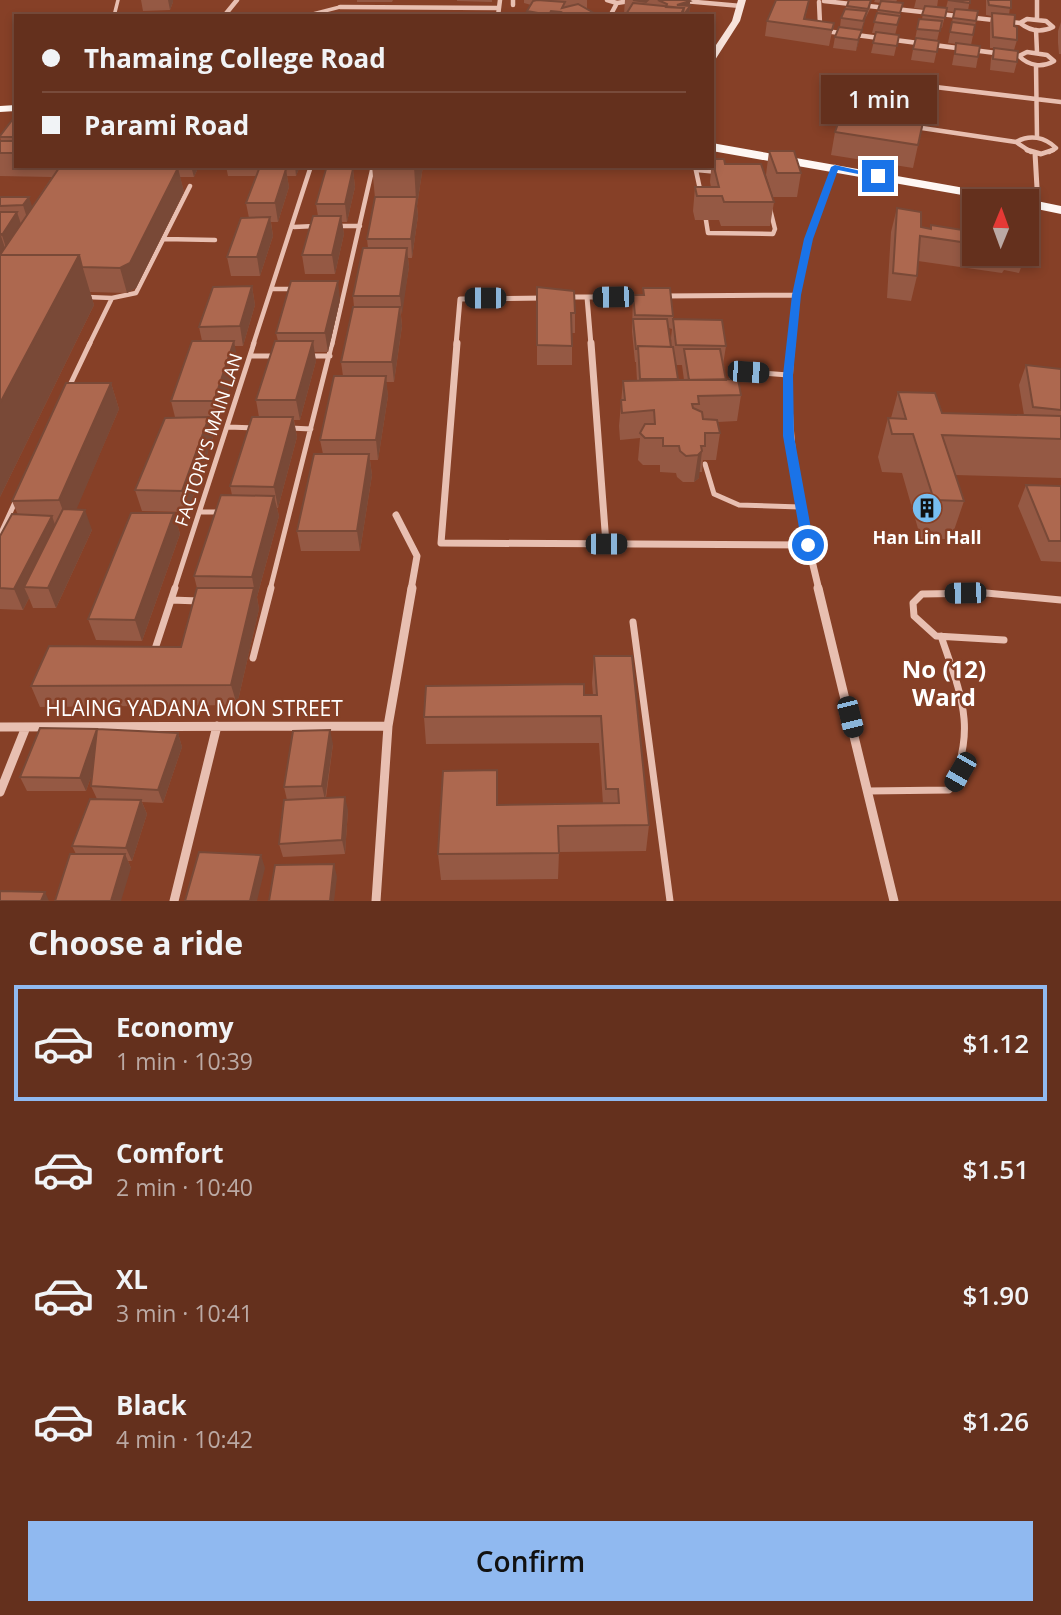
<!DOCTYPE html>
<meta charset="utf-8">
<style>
:root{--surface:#64301d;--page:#6a3826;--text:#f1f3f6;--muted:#bba9a4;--line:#784b3b;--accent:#90b9f0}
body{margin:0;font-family:"Open Sans",sans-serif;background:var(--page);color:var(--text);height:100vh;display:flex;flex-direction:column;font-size:26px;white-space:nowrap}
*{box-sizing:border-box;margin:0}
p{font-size:23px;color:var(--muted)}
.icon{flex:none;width:38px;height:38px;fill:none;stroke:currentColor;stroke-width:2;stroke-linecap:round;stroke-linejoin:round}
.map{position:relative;height:901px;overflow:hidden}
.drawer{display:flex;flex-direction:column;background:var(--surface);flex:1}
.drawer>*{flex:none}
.banner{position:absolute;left:14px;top:14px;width:700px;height:154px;border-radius:0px;box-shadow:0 4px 10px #0003,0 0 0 2px var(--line);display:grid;align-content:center;height:154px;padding:0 28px;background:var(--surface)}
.needle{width:46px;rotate:1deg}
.buttons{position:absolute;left:962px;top:189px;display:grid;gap:14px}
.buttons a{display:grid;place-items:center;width:77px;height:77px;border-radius:0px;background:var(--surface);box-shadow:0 4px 10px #0003,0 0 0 2px var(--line);font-size:35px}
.end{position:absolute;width:32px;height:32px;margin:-16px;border:9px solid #1a73e8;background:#fff;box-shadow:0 0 0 4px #fff}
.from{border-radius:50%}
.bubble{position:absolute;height:49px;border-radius:0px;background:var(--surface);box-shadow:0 4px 10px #0003,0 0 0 2px var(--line);font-size:23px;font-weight:600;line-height:49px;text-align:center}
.car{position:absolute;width:21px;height:42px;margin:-21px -10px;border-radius:9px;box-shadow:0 0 5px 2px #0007;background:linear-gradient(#222 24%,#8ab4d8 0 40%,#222 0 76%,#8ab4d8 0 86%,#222 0)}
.banner b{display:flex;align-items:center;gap:24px;height:66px;font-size:26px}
.banner b+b{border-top:2px solid var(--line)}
.banner i{width:18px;height:18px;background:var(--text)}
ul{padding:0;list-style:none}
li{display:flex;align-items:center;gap:21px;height:116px;margin:0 14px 10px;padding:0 14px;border:4px solid transparent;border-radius:0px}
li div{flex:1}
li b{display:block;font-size:26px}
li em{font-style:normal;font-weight:600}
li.current{border-color:var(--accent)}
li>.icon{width:63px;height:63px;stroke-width:1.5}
h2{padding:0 28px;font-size:32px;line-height:84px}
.action{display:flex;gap:14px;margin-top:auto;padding:14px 28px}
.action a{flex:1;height:80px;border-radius:0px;background:var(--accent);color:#111;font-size:28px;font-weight:600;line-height:80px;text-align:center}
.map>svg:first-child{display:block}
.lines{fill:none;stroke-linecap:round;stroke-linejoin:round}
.service-far3{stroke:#e8bfb1;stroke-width:3.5}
.service-far2{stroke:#e8bfb1;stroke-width:4.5}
.service-far1{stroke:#e8bfb1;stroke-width:5}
.service{stroke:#e8bfb1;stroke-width:7}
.minor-far3{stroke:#e8bfb1;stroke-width:4.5}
.minor-far2{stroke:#e8bfb1;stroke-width:5}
.minor-far1{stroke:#e8bfb1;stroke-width:7}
.minor{stroke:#e8bfb1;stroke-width:9}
.secondary{fill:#f7e3db;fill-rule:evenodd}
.primary{fill:#fef7f4;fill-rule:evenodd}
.wall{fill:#955944;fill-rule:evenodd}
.shaded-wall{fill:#794937}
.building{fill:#ad684f;stroke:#794937;stroke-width:2}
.route{fill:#1a73e8}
.labels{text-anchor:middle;stroke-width:5;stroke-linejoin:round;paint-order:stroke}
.street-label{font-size:18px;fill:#fff;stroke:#864027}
.poi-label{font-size:18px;font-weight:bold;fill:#fff;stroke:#864027}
.near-street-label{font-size:21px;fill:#fff;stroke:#864027}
.near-quarter-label{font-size:24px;font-weight:bold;fill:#fff;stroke:#864027}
</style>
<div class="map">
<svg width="1061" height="901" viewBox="0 0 1061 901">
<rect width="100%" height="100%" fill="#864027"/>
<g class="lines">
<!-- service-far3 -->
<path class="service-far3" d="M114 16 118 0
M305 16 340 7"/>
<!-- service-far2 -->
<path class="service-far2" d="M695 166 701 194
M697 170 718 172
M705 214 708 233 773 234 775 229 770 209
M335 226H360
M294 227 315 226
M164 239 215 240
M273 289H294
M87 297 112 298 89 345
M112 298 136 293 190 186
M253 345 311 166
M332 345 373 166"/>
<!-- service-far1 -->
<path class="service-far1" d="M251 356H276
M310 356H330
M729 386 732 377 748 372 788 375
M69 387 90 343
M228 427 256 428
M290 428 311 429
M705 464 714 494 739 505 800 507
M200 512H221
M0 535 16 500
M174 590 254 343
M270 590 332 343"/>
<!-- service -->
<path class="service" d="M171 600 199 601
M633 622 670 901
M1004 640 936 636 914 616 913 603 922 594 986 593 1061 600
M154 652 175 588
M253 658 271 588
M868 791 949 790C978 730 961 695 941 636"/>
<!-- minor-far3 -->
<path class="minor-far3" d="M513 0V5
M607 0 617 3 636 0
M673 0 741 6
M1037 0V19
M824 1 1020 23
M819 2 820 24 825 31 1019 56
M340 7 498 8
M224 16 237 0
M498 16 500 0
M610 16 617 3
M1027 19 1046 21 1053 27C1041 33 1030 31 1020 23Z
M1036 30 1037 52
M1027 52 1047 55 1054 61C1042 68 1029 66 1019 56Z
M1036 65 1037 137
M859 110 868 79 1061 102
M915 127 1016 142
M1031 152 1016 142C1030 134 1045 137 1056 148L1049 152"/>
<!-- minor-far2 -->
<path class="minor-far2" d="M1027 150 1041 154 1053 150
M1035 153 1038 205
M664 296 797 295
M566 297H642
M587 297 591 345
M456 345 460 299 544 298
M791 345 797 295 808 239 835 167"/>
<!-- minor-far1 -->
<path class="minor-far1" d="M457 343 441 543 808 545
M591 343 606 544
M792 343C782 426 799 509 819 590
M396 515 417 556 411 590"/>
<!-- minor -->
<path class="minor" d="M818 588 894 901
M0 727 388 726
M0 792 26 727
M174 901 217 726
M376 901 388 726 412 588"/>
<!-- secondary -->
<path class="secondary" d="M738 0H746L740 21 715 60H712V51L732 21Z"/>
<!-- primary -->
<path class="primary" d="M16 105V111L0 112V106Z
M712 143 1027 199 1061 206V214L1027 207V201H996L712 151Z"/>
</g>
<!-- wall -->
<path class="wall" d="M141 0H173V2L170 10 143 11Z
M357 0H393L392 2H357Z
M457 0H492V2L457 1Z
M524 0H587V9L593 16H527V11L531 5 524 3Z
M625 0H688L690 1 689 16H625L626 14H624Z
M809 0 805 19 834 23 829 46 765 36 767 21Z
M849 0H871L870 9 865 19 856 51 833 48 835 37 840 27 841 18Z
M875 0H897L896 2 903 3 895 35H899L894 56 871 53 876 33H872L880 3 874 2Z
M916 0H938L937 7 946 8 948 0H970L968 10 978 11 971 45 978 57 976 68 952 65 956 44 948 43 954 12 946 11 942 28H940L937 41H939L934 63 911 60 919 19H922L924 9 914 8Z
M986 0H1011L1009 15 1014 26 1017 40 1014 50 1017 62 1014 73 990 70 991 59 994 48H990V23L991 16 986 15Z
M1061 22V54H1059L1058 43V31Z
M925 113 913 168 831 155 835 132Z
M16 115V166H199L194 177H180L184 192 136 288 127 293 90 292 94 305 0 497V197L32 207 52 177 0 176V141H1L0 136Z
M769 151 801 173 797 197H773L766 175Z
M712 159 725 164 774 202 770 226H721L719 220H695L693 211 695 187H711L710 182Z
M226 166H300L296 176H287L289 187 278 222H271L273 236 260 276H231L227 257 249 218 246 203 256 176H228Z
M372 166H423L417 206 418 216 412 258H408L409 267 401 315 402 326 394 382H386L388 396 378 460H370L372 475 360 551H301L297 531 323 454 320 440 343 376 341 362 354 307 353 296 368 248 367 239 375 198Z
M353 169 355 187 347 222H342L344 234 335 274H305L302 255 318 216 316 204Z
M897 208 921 227 930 229 931 225 975 232V254H1026L1019 273 1004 270 1002 273 918 261 917 276 911 301 887 298 891 232Z
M252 286 255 305 243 346H234L238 361 219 421H209L213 437 188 512 142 511 135 490 175 417 171 401 202 341 199 327Z
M537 287 575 313V333H572V365H537Z
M643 288 673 316V319L726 346 723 365 726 380 741 395 737 421 718 422 720 433 716 460H703L702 472H699V478L694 482H683L677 477 676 473 660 472V465H643L638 460 640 438 620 440 619 426 623 381H637L636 362H635L632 332 633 295H643ZM669 328 672 329 671 338 672 347ZM676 365H682L684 380H678Z
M340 300 328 352H314L316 361 300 420H294L297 437 278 508H277L279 516 257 597 259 609 237 705 40 707 31 686 181 647 197 588 194 576 232 495 230 486 259 417 256 400 278 341 276 333Z
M1026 365 1061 369V478L955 475 964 501 951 539H921L902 473 882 472 878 457 888 418H891L898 392 942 413 1024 415 1019 385Z
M111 383 119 409 76 509 92 530 56 608H33L29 598 23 610 0 609V536L18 515 12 501Z
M1026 485 1061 486V562L1041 561 1018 506Z
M174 513 180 534 142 641 96 640 88 619Z
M594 656 649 825 646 851 559 852 558 879 441 880 438 854 498 805 603 804 599 743 426 744 424 717 584 695H593L592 683Z
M178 733 182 747 163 803 142 802 147 814 132 861H128L131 868 76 854 72 846 97 799 91 786 93 771 86 791H27L20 777Z
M333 744 326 798 348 810 345 854 283 857 279 844 287 800 284 787Z"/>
<!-- shaded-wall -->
<path class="shaded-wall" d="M168 0H173V2L170 10Z
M690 1 689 16H684L685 13H683V16H680L677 5Z
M867 11 865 21 856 51 858 40Z
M191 166H199L194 177Z
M295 166H300L296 176Z
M414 166H423L417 206 418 216 412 258 411 239 416 200Z
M178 168 184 192 136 288 127 293 120 268Z
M286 169 289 187 278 222 275 203Z
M353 169 355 187 347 222 345 204Z
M29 197 33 209 27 218 23 205Z
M17 212 21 224 6 248 2 235Z
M341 216 344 234 335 274 332 255Z
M270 217 273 236 260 276 257 257Z
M0 233 6 251 0 261Z
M407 248 409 267 402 315 400 296Z
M79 255 94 305 0 497V403Z
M338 281 340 300 328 352 325 333Z
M252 286 255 305 243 346 240 326Z
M400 307 402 326 394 382 392 362Z
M234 341 238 361 219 421 214 401Z
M313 341 316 361 300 420 296 400Z
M386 376 388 396 378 460 376 440Z
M111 383 119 409 69 527 59 500Z
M209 417 213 437 188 512 182 491Z
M293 417 297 437 278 508 274 487Z
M702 451 699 478 694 482 698 455Z
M369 454 372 475 360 551 357 531Z
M274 496 279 516 257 597 259 609 237 705 231 685 254 588 252 577Z
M85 510 92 530 56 608 48 588Z
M174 513 180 534 142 641 135 620Z
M52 516 59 536 24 587 29 598 23 610 14 589Z
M97 729 103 743 86 791 80 778Z
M330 730 333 744 325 800 322 786Z
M178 733 182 747 163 803 158 790Z
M345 797 348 810 345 854 342 840Z
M141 800 147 814 132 861 126 848Z
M125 854 131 868 121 901H111Z
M261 855 265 868 257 901H250Z
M334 864 337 877 334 901H330Z
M45 892 49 901H41Z"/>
<!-- building -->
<path class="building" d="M537 0 565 2 562 8 578 4 594 13 585 16H568L561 12 551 11 549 15 527 11 533 1Z
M633 0H648L646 2Z
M658 0H688L690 1 677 5 690 6 685 13H683L684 8 666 7 667 4Z
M776 0H809L804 19 834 23 832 30 767 21Z
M849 0H871L868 9 847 6Z
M948 0H970V3Z
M988 0H1011V8L989 5Z
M881 1 903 3 900 13 878 10Z
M633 3 684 8 680 16H625Z
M925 6 947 8 945 18 922 15Z
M845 9 867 11 863 21 841 18Z
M955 9 978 11 976 21 953 18Z
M877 13 900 16 897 25 874 22Z
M992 13 1015 15 1014 26 1017 27V40L993 37Z
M919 19 942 21 940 31 917 29Z
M952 22 975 25 973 35 950 32Z
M839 27 862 30 858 40 835 37Z
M876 32 899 35 897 46 873 43Z
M916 38 939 41 937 52 913 49Z
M956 43 980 46 978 57 955 54Z
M994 48 1018 51 1017 62 993 59Z
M846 101 925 113 918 145 835 132Z
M16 115V137H0V136Z
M0 141H16V153H0Z
M769 151H794L801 173H777Z
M712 159H724L725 164H761L774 202H724L722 196H697L695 187H719Z
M59 168H178L130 263 120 268 82 267 79 255H0Z
M259 169H286L275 203H246Z
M326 169H353L345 204H316Z
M0 197H29L23 205 0 206Z
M375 197H417L411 239H367Z
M897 208 921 212V227L931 229V225L975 232V244L920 236 917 276 893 273Z
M0 212H17L2 235 0 233Z
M313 216H341L332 255H302Z
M270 217 257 257H227L241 218Z
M363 248H407L400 296H353Z
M0 255H79L0 403Z
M291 281H338L325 333H276Z
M252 286 240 326 199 327 213 287Z
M537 287 574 291 575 313H571L572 346 537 345Z
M643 288H670L673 316 635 315 633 295H644Z
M353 307H400L392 362H341Z
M633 319H667L671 347 638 346V349H636Z
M673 319 722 320 726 346 676 345Z
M192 341H234L214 401H171Z
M275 341H313L296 400H256Z
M638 346 673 347 678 379H640Z
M684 349H720L726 380H689Z
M1026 365 1061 369V410L1033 407Z
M334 376H386L376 440H320Z
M738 379 741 395 698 396 699 404H692L693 408 702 412 703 419 717 420 720 433H705V446H701L702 451 698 455 686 456 680 451 679 446H663V438H645L640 433 645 424H655L654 410 622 413 621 400H625L623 381Z
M66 383H111L59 500 12 501Z
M898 392 935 393 942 413 1061 416V439L942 435 964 501 934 500 913 434H892L888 418 906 419Z
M209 417 182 491 135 490 165 418Z
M252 417H293L274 487 230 486Z
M314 454H369L357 531H297Z
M1026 485 1061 486V541H1049Z
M221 495 274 496 252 577 194 576Z
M63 509 85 510 48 588 24 587Z
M131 513H174L135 620 88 619Z
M12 514 52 516 14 589 0 588V536Z
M197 588H254L231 685 31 686 49 646 181 647Z
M594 656H632L649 825 558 826 559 853 438 854 443 771 497 770V805L619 803 618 789H606L601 716 424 717 426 686 584 684V695H597Z
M40 728 97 729 80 778 20 777Z
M97 729 178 733 158 790 91 786Z
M330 730 322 786 284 787 293 731Z
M345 797 342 840 279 844 284 800Z
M90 799 141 800 126 848 72 846Z
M199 852 261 855 250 901H185Z
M70 854H125L111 901H55Z
M334 864 330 901H269L275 865Z
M0 891 45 892 41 901H0Z"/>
<!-- route -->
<path class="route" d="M835 165 882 176 878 178 838 170 813 239 801 295 793 375 794 436 814 545 808 549 802 545 783 436V375L792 295 804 239 831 167Z"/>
<!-- icons -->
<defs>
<g id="building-disc" transform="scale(1.575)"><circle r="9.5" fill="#77bef1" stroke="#864027"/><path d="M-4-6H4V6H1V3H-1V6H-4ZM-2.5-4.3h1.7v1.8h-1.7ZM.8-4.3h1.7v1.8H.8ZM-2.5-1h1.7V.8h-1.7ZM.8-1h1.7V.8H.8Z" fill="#111"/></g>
</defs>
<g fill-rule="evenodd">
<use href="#building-disc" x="927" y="508"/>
</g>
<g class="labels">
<!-- street labels -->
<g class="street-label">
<text transform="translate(209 440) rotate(-72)" y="6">FACTORY'S MAIN LAN</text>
</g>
<!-- poi labels -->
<g class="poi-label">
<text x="927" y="544">Han Lin Hall</text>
</g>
<!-- near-street labels -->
<g class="near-street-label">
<text x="194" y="716">HLAING YADANA MON STREET</text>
</g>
<!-- near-quarter labels -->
<g class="near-quarter-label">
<text x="944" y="678">No (12)<tspan x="944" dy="28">Ward</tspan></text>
</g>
</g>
</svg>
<div class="buttons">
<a><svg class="needle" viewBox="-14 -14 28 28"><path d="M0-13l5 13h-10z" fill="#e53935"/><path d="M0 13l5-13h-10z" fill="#bba9a4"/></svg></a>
</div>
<i class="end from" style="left:808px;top:545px"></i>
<i class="end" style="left:878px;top:176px"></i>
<div class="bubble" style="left:821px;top:75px;width:116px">1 min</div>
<i class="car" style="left:613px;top:297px;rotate:269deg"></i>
<i class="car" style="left:485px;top:298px;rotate:270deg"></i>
<i class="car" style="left:748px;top:372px;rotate:94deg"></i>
<i class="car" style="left:606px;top:544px;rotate:90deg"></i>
<i class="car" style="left:965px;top:593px;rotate:269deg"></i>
<i class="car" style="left:850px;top:717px;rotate:166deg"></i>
<i class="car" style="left:960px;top:772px;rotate:210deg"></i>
<div class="banner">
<b><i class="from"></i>Thamaing College Road</b>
<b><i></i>Parami Road</b>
</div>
</div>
<section class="drawer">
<h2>Choose a ride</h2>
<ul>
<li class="current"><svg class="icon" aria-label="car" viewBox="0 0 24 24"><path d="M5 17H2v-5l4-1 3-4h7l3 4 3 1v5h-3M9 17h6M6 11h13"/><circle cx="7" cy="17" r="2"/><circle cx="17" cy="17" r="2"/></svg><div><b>Economy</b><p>1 min · 10:39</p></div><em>$1.12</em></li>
<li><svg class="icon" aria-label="car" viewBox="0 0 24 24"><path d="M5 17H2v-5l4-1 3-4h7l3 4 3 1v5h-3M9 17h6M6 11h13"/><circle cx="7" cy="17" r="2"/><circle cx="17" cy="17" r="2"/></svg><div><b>Comfort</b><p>2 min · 10:40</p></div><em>$1.51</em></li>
<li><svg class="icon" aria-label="car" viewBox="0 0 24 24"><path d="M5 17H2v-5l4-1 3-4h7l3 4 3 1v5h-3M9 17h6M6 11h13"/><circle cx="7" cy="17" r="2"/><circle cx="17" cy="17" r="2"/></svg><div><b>XL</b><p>3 min · 10:41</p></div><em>$1.90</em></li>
<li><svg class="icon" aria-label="car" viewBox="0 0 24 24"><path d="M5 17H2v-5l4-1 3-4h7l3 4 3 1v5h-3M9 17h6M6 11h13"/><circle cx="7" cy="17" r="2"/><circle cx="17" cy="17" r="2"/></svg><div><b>Black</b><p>4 min · 10:42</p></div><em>$1.26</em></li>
</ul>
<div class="action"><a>Confirm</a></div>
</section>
